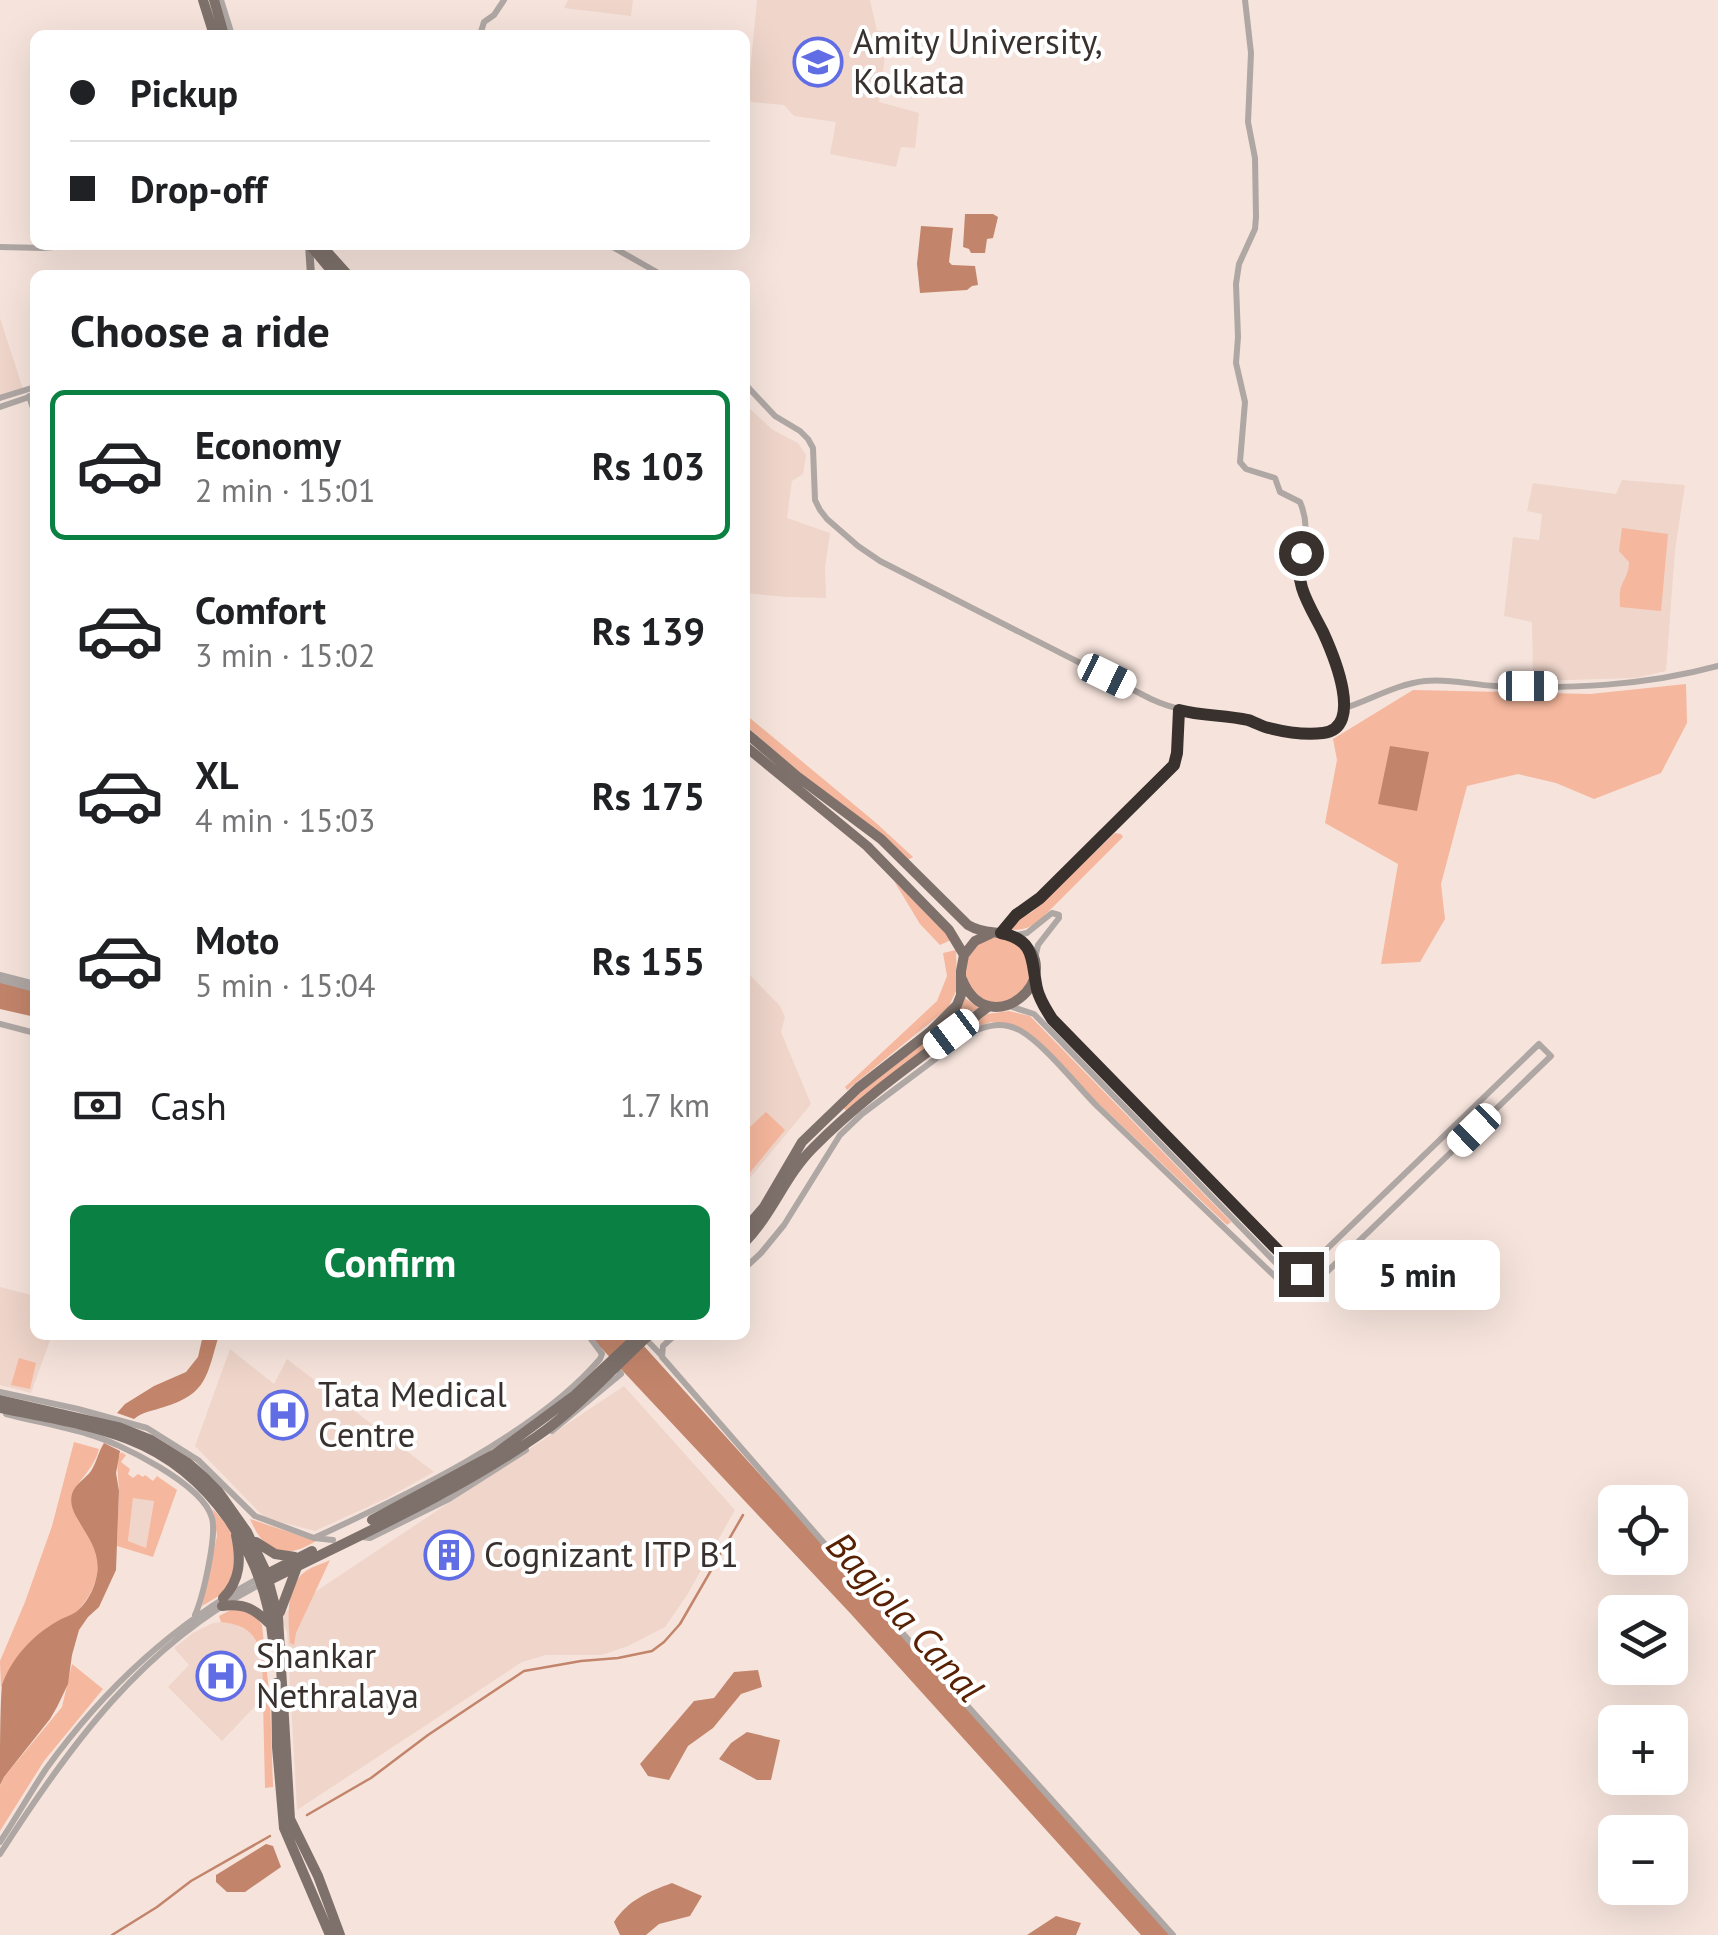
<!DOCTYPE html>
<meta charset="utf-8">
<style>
:root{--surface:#fff;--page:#f6f6f6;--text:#202124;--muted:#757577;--line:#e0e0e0;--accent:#0b8043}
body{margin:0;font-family:"PT Sans",sans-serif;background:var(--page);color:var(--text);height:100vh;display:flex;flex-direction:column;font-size:38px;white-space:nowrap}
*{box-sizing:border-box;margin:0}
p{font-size:32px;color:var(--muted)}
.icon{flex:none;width:55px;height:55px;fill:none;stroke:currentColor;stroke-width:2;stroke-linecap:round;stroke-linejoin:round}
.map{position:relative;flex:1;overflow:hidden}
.panel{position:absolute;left:30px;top:270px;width:720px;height:1070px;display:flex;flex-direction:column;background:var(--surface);border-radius:15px;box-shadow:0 10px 40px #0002}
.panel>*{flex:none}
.hud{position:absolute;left:30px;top:30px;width:720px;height:220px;border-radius:15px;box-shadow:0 10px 40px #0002;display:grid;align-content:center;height:220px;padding:0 40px;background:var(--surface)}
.controls{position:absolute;left:1598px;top:1485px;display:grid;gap:20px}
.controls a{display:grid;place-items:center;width:90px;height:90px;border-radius:15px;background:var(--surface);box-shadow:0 10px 40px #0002;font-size:50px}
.end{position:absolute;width:45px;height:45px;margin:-22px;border:12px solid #38312e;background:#fff;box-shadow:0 0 0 5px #fff}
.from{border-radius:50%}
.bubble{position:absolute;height:70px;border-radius:15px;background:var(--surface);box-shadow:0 10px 40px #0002;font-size:32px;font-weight:600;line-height:70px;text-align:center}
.car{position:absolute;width:30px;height:60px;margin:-30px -15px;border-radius:12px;box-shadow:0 0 8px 2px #0007;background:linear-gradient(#fff 24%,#345 0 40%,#fff 0 76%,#345 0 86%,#fff 0)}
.hud b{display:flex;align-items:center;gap:35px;height:95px;font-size:38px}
.hud b+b{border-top:2px solid var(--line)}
.hud i{width:25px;height:25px;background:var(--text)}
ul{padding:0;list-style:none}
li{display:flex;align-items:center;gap:30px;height:150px;margin:0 20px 15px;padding:0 20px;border:5px solid transparent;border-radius:15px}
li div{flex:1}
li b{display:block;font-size:38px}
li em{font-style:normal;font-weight:600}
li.active{border-color:var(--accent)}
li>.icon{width:90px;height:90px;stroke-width:1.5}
h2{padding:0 40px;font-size:45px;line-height:120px}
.pay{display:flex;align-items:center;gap:25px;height:110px;padding:0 40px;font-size:38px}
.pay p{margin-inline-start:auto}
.button{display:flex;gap:20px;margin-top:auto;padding:20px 40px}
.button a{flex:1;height:115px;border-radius:15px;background:var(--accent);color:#fff;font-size:40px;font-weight:600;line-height:115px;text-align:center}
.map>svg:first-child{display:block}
.built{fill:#efd5ca}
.green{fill:#f5b79d;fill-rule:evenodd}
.water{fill:#c2856b}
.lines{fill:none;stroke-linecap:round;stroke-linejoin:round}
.stream{stroke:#c2856b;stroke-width:2.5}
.tertiary{stroke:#afa7a4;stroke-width:6}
.secondary{stroke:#938783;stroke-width:8}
.primary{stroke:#7e716b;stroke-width:10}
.route{stroke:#38312e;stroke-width:12}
.labels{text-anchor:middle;stroke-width:8;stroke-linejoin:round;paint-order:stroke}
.poi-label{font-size:35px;fill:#38312e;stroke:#fff;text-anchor:start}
.water-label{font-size:38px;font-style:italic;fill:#592104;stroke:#fff}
</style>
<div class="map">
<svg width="1718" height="1935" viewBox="0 0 1718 1935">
<rect width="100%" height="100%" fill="#f6e4dc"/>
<!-- built -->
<path class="built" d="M568 0H633L631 16 564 8Z
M757 0H870L877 31 888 32 879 102 919 113 915 148 901 147 896 167 830 154 836 122 794 116 784 105 751 102 748 92Z
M0 318 23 389 0 397Z
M745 401 749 408 773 430 798 443 806 455 803 474 792 481 787 518 830 533 825 568 826 598 786 597 745 593Z
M1622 480 1685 485 1675 550 1666 671 1635 678 1533 681 1532 622 1504 616 1513 537 1539 540 1542 514 1527 511 1533 483 1616 494Z
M745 970 780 1006 785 1017 781 1032 811 1104 745 1184Z
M0 1287 35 1296V1335H52L31 1393 0 1385Z
M230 1349 274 1384 287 1359 434 1472 387 1498 315 1531 265 1518 195 1446Z
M624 1386 735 1510 687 1595 665 1627 628 1646 602 1655H546L522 1662 297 1810 287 1632 279 1616Z
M133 1497 154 1500 146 1548 128 1542Z
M221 1622 235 1624 249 1632 257 1641 262 1659 263 1698 222 1741 168 1687 189 1665 174 1648 193 1633 213 1623Z"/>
<!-- green -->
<path class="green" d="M1622 528 1668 534 1661 611 1620 607C1620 601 1619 592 1621 587 1625 577 1629 573 1629 562L1619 551Z
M1686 684 1687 723 1661 773 1594 799 1556 783 1518 774 1467 786 1441 884 1445 919 1420 962 1381 964 1398 864 1325 823 1337 760 1333 739 1413 690 1590 694Z
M745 714 875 822 913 857 908 860 888 840 802 774 745 725Z
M1115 833 1121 834 1123 837 1037 923C1027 929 1018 931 1007 929L1014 922 1032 912Z
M894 881 950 937 951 940 940 945 920 924Z
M965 970a33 33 0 1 1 66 0a33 33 0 1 1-66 0Z
M956 950 957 989 948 1008 847 1090 845 1087 937 1001 947 976 943 953Z
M965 998 979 1008 966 1015 847 1112 843 1107Z
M1009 1011 1030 1016 1231 1222 1227 1225 1099 1104 1032 1036 1006 1024 991 1022 977 1027 933 1056 931 1054 987 1014Z
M766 1112 785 1130 747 1176 745 1127 751 1126Z
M19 1358 36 1363 30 1389 11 1385Z
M74 1442 99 1449C94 1470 76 1481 73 1495 68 1518 90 1531 96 1551 99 1563 98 1579 92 1590 76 1621 27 1661 1 1687L0 1661 25 1602 52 1526Z
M121 1452 126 1455 121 1462 130 1469 128 1474 133 1478 138 1474 143 1477 145 1475 153 1481 157 1476 177 1490 153 1557 117 1546 119 1491 117 1461ZM133 1498 154 1501 146 1548 128 1541Z
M213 1509 231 1530 236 1555 233 1580 222 1594 202 1606 217 1536Z
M250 1519 316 1541C285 1560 265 1554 250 1519Z
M330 1560 296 1633 294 1645 290 1643C288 1621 285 1585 306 1571 313 1566 322 1564 330 1560Z
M235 1608C246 1609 256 1615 262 1625L269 1692H263C262 1657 265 1626 221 1622L219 1616Z
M72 1664 103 1689 44 1761 0 1831V1786L4 1777 62 1707Z
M263 1700H270L273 1787 265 1788Z"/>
<!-- water -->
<path class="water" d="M965 214H993L998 217 993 238 987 239 985 253H971L969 249 963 247Z
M921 226 953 228 949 262 952 265 975 266 978 285 972 286 967 290 920 293 917 264Z
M1390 746 1429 752 1417 811 1378 804Z
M0 982 35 991V1017L0 1009Z
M203 1335H219C207 1374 208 1394 164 1407 153 1411 144 1411 134 1419L117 1413 125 1404 154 1386 186 1372 198 1357Z
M589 1335H634L1176 1935H1141L850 1613Z
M104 1443 120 1451 116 1473 119 1491 116 1570 99 1607 88 1617 79 1630 72 1655 68 1684 57 1707 50 1719 4 1777 0 1785C0 1762 0 1705 2 1685 11 1659 32 1636 56 1622 62 1618 70 1616 76 1612 85 1605 94 1590 96 1579 106 1540 65 1520 72 1494 75 1484 85 1479 91 1471 97 1462 98 1452 104 1443Z
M758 1670 762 1687 741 1694 713 1728 688 1746 669 1780 648 1776 640 1764 694 1701 714 1698 734 1672Z
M747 1732 780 1740 771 1780H757L719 1759 731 1743Z
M266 1844 273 1846 281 1867 245 1892H227L216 1882V1875Z
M672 1883 702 1896 690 1916 659 1924 646 1935H620L614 1922C628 1900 648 1892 672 1883Z
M1056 1916 1081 1923 1076 1935H1027Z"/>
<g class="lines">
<!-- stream -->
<path class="stream" d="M307 1815 371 1778 428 1735 524 1671 581 1661 618 1658 652 1651 664 1642 680 1624 743 1515
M112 1935 157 1907 191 1881 270 1836"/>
<!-- tertiary -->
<path class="tertiary" d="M221 0 232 35
M480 35 484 22 494 15 504 0
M609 245 662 275
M0 247 43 248 75 245
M745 384 775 416 800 431 808 439 813 448 815 500 820 510 827 519 858 546 880 561 1151 699C1181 713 1209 714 1241 719 1251 721 1260 726 1270 728 1294 734 1344 743 1345 706 1345 698 1342 691 1340 683 1332 646 1311 619 1300 584 1291 554 1316 540 1300 502L1280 492 1275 478 1246 469 1240 462 1245 402 1236 363 1238 337 1236 284 1239 264 1255 229 1256 217 1255 158 1248 122 1251 53 1245 0
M29 396 35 414
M0 398 35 387
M0 407 35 395
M1345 708C1372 699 1397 684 1425 681 1449 678 1471 685 1495 686 1570 689 1645 686 1718 666
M1002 932 1016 915 1040 898 1174 765 1177 753 1179 710
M1017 935 1027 933 1052 913 1059 915V918L1038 945 1035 959
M0 975 35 984
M0 980 35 989
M1009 1006 1034 1014 1305 1293 1551 1056 1539 1044 1301 1274 1052 1019 1041 1002 1035 976
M0 1024 35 1033
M745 1268 761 1253 784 1225 840 1135 862 1114 970 1033C987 1025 1003 1021 1021 1031 1045 1045 1077 1086 1098 1107 1161 1167 1224 1227 1287 1288L1292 1292 1305 1293
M1294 1282 1301 1274 1312 1286
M675 1335 663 1346 662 1357 912 1644 1173 1935
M643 1336 662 1356
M0 1392 78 1409 147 1428 198 1460 255 1516 314 1538 333 1540
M6 1414C33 1421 61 1426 88 1434 120 1443 203 1484 212 1518 217 1536 203 1597 195 1615
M552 1431 621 1374 616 1368
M362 1537 370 1538 449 1499 526 1450
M314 1538C405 1496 535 1435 600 1359L602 1354 588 1335
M0 1842C16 1818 30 1793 46 1769 103 1690 173 1624 259 1578
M0 1854C69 1746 144 1643 261 1584"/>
<!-- secondary -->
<path class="secondary" d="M309 245 311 275"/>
<!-- primary -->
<path class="primary" d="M203 0 214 35
M214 0 224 35
M310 245 335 275
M321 245 348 275
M745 732 798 777 881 839 968 925C986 936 1004 929 1020 940 1070 976 989 1046 962 979
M745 746 867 846 949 930 964 955
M745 1229 764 1207 802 1142 858 1088 930 1032 957 1005 961 995V971L964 955 975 941 990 934
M745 1242C773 1213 785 1176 813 1148 866 1094 930 1052 989 1006
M0 1400 118 1427 151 1440 188 1463 204 1477 218 1491 247 1532 266 1572 278 1617 290 1819 318 1876 340 1935
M0 1408C42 1417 87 1423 128 1439 211 1471 265 1555 273 1641
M495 1454 575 1395 639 1335
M372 1520 493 1455
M256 1542 275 1554 295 1557
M261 1577 312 1551
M266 1582C357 1536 452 1495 536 1437 578 1408 612 1369 649 1335
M223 1598C241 1580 241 1559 236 1535
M222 1606C245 1603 255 1609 271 1625
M280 1612 297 1567
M276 1683 277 1747 284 1828 330 1935"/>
</g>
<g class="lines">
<!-- route -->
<path class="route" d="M1301 1274 1052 1019C1046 1009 1040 1001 1037 989 1031 961 1036 940 1001 933L1016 915 1040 898 1174 765 1177 753 1179 710C1202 716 1225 715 1248 720 1255 722 1262 727 1269 728 1285 732 1306 735 1323 733 1365 728 1333 654 1323 632 1310 606 1293 583 1301 553"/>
</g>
<!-- icons -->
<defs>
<g id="university-ring" transform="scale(2.5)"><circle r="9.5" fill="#fff" stroke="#616de5" stroke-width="1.5"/><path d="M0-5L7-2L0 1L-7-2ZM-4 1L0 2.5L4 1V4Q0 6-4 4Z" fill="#616de5"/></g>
<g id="hospital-ring" transform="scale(2.5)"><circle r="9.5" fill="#fff" stroke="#616de5" stroke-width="1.5"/><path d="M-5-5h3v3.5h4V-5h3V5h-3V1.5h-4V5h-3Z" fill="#616de5"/></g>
<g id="building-ring" transform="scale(2.5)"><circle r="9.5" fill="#fff" stroke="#616de5" stroke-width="1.5"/><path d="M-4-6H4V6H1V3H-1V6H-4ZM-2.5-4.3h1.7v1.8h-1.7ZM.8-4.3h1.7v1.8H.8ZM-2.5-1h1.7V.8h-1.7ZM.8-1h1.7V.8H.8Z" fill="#616de5"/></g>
</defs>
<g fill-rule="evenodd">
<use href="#university-ring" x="818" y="62"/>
<use href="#hospital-ring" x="283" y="1415"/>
<use href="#building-ring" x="449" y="1555"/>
<use href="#hospital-ring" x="221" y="1676"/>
</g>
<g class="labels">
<!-- poi labels -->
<g class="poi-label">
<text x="853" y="54">Amity University,<tspan x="853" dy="40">Kolkata</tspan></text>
<text x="318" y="1407">Tata Medical<tspan x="318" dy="40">Centre</tspan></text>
<text x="484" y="1567">Cognizant ITP B1</text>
<text x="256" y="1668">Shankar<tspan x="256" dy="40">Nethralaya</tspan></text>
</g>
<!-- water labels -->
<g class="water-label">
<text transform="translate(905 1617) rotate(48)" y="13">Bagjola Canal</text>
</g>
</g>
</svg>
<div class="controls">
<a><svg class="icon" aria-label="locate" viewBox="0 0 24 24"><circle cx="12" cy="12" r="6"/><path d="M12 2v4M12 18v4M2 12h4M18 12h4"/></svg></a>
<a><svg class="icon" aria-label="layers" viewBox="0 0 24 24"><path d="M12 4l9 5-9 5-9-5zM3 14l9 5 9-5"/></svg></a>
<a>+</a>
<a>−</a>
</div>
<i class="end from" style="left:1301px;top:553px"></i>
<i class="end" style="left:1301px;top:1274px"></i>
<div class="bubble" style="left:1335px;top:1240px;width:165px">5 min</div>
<i class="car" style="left:1107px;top:676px;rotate:116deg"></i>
<i class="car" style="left:1528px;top:686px;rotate:90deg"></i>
<i class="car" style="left:951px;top:1034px;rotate:233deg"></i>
<i class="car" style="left:1474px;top:1130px;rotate:226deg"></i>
<div class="hud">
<b><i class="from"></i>Pickup</b>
<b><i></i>Drop-off</b>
</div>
<section class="panel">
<h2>Choose a ride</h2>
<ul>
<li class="active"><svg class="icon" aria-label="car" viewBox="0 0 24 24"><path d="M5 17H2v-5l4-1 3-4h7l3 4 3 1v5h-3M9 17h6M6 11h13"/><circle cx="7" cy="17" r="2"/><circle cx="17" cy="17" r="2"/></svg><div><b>Economy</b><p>2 min · 15:01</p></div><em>Rs 103</em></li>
<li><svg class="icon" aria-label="car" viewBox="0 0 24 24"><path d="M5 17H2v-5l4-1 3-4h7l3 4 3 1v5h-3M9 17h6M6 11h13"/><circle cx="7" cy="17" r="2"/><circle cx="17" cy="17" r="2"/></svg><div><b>Comfort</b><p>3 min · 15:02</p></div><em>Rs 139</em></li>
<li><svg class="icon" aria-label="car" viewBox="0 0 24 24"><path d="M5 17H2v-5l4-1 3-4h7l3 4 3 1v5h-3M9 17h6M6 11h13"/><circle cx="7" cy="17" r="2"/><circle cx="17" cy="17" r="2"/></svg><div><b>XL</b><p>4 min · 15:03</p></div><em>Rs 175</em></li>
<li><svg class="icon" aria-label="car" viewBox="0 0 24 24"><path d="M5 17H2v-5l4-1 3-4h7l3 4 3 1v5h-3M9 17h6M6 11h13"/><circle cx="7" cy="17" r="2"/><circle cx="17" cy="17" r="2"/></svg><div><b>Moto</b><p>5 min · 15:04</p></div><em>Rs 155</em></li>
</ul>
<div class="pay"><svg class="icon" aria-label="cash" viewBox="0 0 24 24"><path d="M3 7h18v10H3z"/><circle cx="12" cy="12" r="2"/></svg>Cash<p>1.7 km</p></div>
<div class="button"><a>Confirm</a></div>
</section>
</div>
